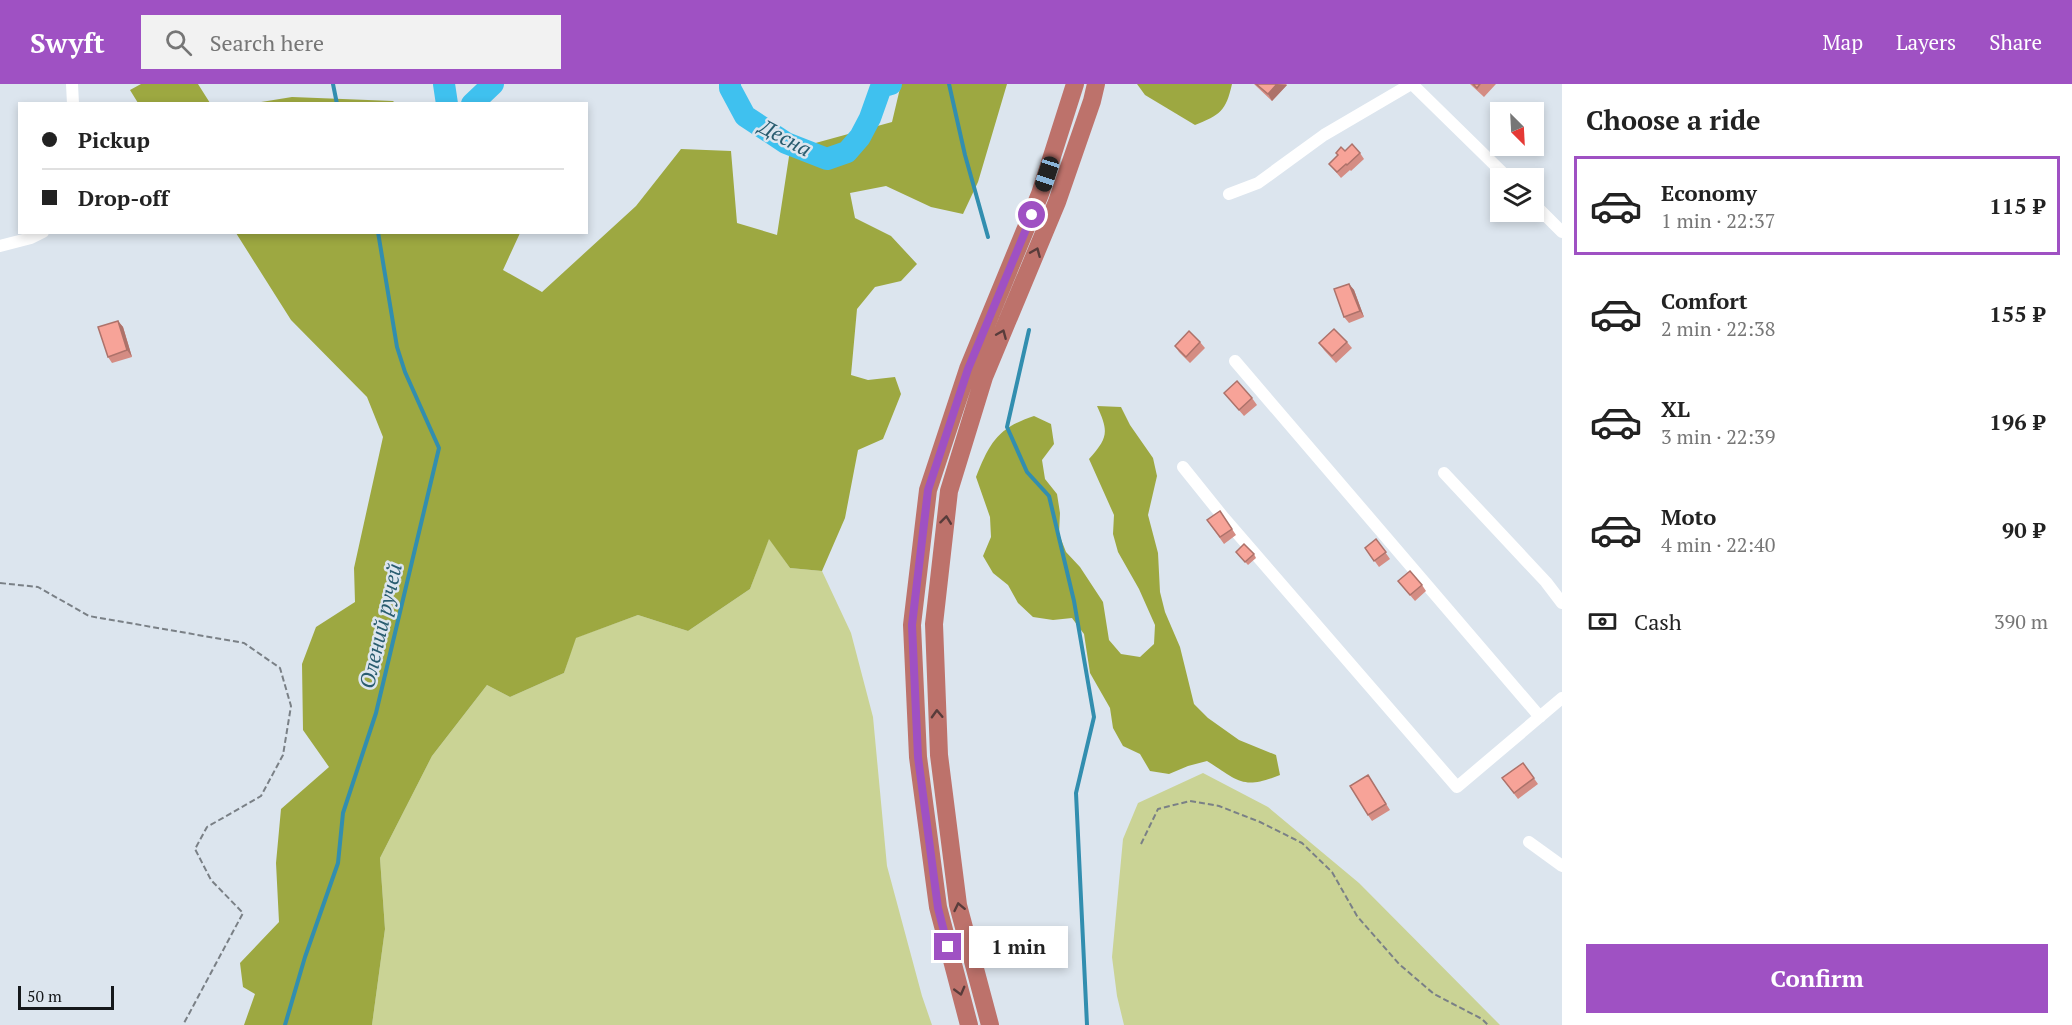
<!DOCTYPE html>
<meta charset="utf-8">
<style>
:root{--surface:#fff;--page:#f2f2f2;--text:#222;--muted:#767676;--line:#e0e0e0;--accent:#9f51c3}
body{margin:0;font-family:"PT Serif",serif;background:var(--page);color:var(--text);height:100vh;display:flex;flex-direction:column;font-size:22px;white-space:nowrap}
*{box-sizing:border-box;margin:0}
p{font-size:20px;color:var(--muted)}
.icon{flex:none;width:33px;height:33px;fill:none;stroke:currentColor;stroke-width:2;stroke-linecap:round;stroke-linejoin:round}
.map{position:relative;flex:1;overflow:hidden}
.side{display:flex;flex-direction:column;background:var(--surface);width:510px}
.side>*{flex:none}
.banner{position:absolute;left:18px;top:18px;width:570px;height:132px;border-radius:0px;box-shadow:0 3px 9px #0003;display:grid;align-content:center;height:132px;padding:0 24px;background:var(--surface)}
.needle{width:39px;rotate:156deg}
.buttons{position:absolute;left:1490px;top:18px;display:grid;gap:12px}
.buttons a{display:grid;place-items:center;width:54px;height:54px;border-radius:0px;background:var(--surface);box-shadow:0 3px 9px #0003;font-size:30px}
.scale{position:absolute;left:18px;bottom:15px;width:96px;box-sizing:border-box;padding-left:6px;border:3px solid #15181b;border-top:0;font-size:16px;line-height:21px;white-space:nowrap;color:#15181b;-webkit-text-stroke:4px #dce5ee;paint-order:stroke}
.end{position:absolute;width:27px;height:27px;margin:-14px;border:8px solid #9f51c3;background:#fff;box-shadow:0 0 0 3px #fff}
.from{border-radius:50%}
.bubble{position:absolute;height:42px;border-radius:0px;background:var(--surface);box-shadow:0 3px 9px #0003;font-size:20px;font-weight:700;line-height:42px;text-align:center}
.car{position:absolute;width:18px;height:36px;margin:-18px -9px;border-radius:8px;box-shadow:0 0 4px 2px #0007;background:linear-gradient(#222 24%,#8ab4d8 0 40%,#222 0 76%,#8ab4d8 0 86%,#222 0)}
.banner b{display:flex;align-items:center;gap:21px;height:57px;font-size:22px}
.banner b+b{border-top:2px solid var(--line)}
.banner i{width:15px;height:15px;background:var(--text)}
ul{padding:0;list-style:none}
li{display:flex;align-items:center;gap:18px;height:99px;margin:0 12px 9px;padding:0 12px;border:3px solid transparent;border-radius:0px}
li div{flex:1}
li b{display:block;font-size:22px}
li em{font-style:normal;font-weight:700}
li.active{border-color:var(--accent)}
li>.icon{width:54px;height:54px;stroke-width:1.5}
h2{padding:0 24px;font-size:27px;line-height:72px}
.pay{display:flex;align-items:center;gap:15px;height:66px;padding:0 24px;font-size:22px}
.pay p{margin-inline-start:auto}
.button{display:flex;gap:12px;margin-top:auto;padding:12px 24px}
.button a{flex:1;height:69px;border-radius:0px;background:var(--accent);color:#fff;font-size:24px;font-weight:700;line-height:69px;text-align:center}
header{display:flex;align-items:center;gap:36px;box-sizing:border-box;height:84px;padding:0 30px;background:var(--accent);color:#fff}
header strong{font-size:28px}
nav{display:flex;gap:33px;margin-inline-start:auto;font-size:21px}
.search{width:420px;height:54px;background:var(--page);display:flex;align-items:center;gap:15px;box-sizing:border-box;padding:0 21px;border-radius:0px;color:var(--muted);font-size:22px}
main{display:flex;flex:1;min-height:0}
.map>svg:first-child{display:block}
.green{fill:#cad395}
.forest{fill:#9da841}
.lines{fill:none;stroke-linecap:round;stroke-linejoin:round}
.stream{stroke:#328eaf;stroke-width:4}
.river{stroke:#3fc1ef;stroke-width:22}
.path{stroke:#7a8086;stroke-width:2;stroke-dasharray:6 3;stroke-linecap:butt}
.minor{stroke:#fff;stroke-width:12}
.highway{stroke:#bd726b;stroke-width:18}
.wall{fill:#d48c83}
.shaded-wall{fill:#ad726a}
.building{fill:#f7a398;stroke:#ad726a;stroke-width:1.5}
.oneway{stroke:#583c3b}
.route{stroke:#9f51c3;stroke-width:8}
.labels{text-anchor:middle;stroke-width:5;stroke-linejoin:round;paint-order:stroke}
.water-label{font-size:21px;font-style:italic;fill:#295c6f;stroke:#dce5ee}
</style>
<header>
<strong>Swyft</strong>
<div class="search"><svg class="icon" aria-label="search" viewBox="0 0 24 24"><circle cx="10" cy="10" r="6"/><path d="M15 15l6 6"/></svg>Search here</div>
<nav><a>Map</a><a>Layers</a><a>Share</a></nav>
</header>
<main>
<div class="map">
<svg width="1562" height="941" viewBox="0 0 1562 941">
<rect width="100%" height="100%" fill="#dce5ee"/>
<!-- green -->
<path class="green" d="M769 454 790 484 822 487 851 549 873 633 887 782 922 912 932 941H372L385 845 380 774 432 672 487 601 510 613 564 589 575 554 638 531 688 547 750 505Z
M1203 689 1268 723 1359 799 1500 941H1124L1117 912 1112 873 1123 755 1138 719Z"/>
<!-- forest -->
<path class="forest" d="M141 0H198L210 19H138L130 6Z
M901 0H1007L978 98 963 130 931 123 886 102 850 109 855 134 891 152 917 180 901 197 875 203 857 225 851 291 868 296 895 293 901 310 883 355 858 366 845 434 822 487 790 484 769 455 750 505 688 547 638 531 576 554 564 589 510 613 487 601 432 672 380 774 385 845 372 941H244L255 910 243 903 240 879 279 838 276 779 281 725 329 683 303 646 302 580 316 543 355 518 354 484 383 353 367 313 291 236 236 149H520L503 186 542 208 636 122 681 65 731 67 737 139 777 151 790 66 892 38Z
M1137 0H1232C1226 27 1220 31 1195 41L1145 11Z
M292 13 393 17 395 19H255Z
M1097 322 1121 323 1130 341 1153 374 1157 392 1148 431 1158 469 1160 508 1165 528 1180 563 1194 620 1208 634 1239 656 1276 671 1280 691C1242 706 1239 697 1207 677L1188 682 1169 690 1150 687 1140 670 1123 662 1113 644 1110 624 1090 589 1084 550 1072 534 1053 536 1033 533 1018 519 1008 501 993 489 983 472 991 453 990 433 976 393C990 358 998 344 1034 332L1051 340 1054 360 1042 376 1045 395 1057 410 1060 429 1059 450 1066 468 1080 483 1103 518 1109 556 1121 570 1140 573 1154 560 1155 541 1139 505 1118 468 1113 450 1114 431 1089 375C1108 354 1109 348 1097 322Z"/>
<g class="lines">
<!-- stream -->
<path class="stream" d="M333 0 337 20
M949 0 965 71 988 153
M1029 246 1007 343 1027 388 1049 412 1074 517 1094 633 1076 709 1087 941
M285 941 305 873 338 779 343 729 376 629 439 364 405 288 397 263 378 148"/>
<!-- river -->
<path class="river" d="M444 0 447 20
M730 0V4L745 32 786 59 827 75 847 68 860 53 870 34 881 3 891 0
M472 20 493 0"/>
<!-- path -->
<path class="path" d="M0 499 38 503 89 532 244 559 280 584 291 622 283 671 261 712 207 743 195 765 211 796 243 829 183 941
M1141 760 1158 725 1190 717 1219 722 1260 738 1302 759 1332 788 1357 832 1399 880 1434 910 1482 935 1488 941"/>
<!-- minor -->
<path class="minor" d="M72 0 73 20
M1412 0 1508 94
M1229 110 1258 99 1324 51 1411 0
M1533 119 1562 148
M0 162 31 154 43 148
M1235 277 1540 633
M1183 383 1224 434 1457 703 1562 614
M1444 389 1546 498 1562 519
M1529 758 1562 782"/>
<!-- highway -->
<path class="highway" d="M969 941 938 823 918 673 912 541 928 406 968 285 1040 110 1075 0
M990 941 958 821 939 671 934 540 949 407 984 293 1057 118 1092 17 1096 0"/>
</g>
<!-- wall -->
<path class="wall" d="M1254 0H1286L1287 1 1272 17Z
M1470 0H1496L1484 13Z
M1345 67 1360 69 1364 75 1351 87 1350 86 1341 94 1329 80Z
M1349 200 1354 206 1364 233 1349 239 1344 233Z
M118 237 123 243 132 273 112 279 108 273Z
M1200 258 1205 264 1190 279 1179 268 1175 262Z
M1347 258 1352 264 1336 279 1324 266 1319 259Z
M1224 309 1252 314 1257 321 1244 332Z
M1220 427 1236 451 1224 460 1207 436Z
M1376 455 1390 475 1379 483 1365 464Z
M1236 468 1254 470 1256 474 1248 481Z
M1398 497 1422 501 1426 507 1415 517Z
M1523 679 1538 700 1518 715 1502 694Z
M1368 691 1390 726 1372 737 1368 731Z"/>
<!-- shaded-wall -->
<path class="shaded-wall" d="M1277 0 1287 1 1272 17 1268 10Z
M1349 200 1354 206 1364 233 1360 227Z
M118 237 123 243 132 273 127 266Z"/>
<!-- building -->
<path class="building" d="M1256 0H1277L1268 10Z
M1473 0H1480L1477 4Z
M1352 60 1360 69 1347 81 1346 80 1337 88 1329 80 1338 71 1336 69 1341 63 1345 67Z
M1349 200 1360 227 1344 233 1334 205Z
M118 237 127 266 108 273 98 243Z
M1334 245 1347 258 1332 272 1319 259Z
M1189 247 1200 258 1186 273 1175 262Z
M1237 297 1252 314 1239 326 1224 309Z
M1220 427 1232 445 1220 453 1207 436Z
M1376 455 1386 468 1374 477 1365 464Z
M1244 460 1254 470 1245 478 1236 468Z
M1410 487 1422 501 1410 511 1398 497Z
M1523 679 1534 694 1514 709 1502 694Z
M1368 691 1386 720 1368 731 1350 702Z"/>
<!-- one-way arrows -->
<defs><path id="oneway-chevron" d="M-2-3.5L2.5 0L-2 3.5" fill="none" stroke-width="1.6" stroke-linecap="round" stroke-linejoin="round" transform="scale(1.5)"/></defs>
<g class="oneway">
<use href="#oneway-chevron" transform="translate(1036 168) rotate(-67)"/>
<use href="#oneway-chevron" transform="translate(1002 250) rotate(-67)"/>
<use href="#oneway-chevron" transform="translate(946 436) rotate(-83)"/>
<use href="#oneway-chevron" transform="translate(937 630) rotate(-92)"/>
<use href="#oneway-chevron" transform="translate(959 823) rotate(-102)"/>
<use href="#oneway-chevron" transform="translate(960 907) rotate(75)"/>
</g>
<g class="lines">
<!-- route -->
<path class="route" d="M948 863 938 824 918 673 912 541 928 406 968 285 1032 131"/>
</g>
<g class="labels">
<!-- water labels -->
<g class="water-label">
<text transform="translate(785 54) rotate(28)" y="7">Десна</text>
<text transform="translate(381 542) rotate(-77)" y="7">Олений ручей</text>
</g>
</g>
</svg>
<div class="buttons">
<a><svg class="needle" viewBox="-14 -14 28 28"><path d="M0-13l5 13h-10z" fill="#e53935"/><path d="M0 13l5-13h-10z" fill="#767676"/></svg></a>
<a><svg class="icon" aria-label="layers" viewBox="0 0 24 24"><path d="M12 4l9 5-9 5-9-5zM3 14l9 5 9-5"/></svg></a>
</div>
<div class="scale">50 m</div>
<i class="end from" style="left:1032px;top:131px"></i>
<i class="end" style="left:948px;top:863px"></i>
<div class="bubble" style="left:969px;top:842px;width:99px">1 min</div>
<i class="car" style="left:1047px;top:90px;rotate:198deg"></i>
<div class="banner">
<b><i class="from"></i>Pickup</b>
<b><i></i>Drop-off</b>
</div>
</div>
<section class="side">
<h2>Choose a ride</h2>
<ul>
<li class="active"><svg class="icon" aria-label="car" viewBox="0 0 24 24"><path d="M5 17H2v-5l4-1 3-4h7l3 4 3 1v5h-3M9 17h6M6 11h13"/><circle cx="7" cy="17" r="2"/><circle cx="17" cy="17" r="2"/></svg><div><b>Economy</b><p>1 min · 22:37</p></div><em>115 ₽</em></li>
<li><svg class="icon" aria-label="car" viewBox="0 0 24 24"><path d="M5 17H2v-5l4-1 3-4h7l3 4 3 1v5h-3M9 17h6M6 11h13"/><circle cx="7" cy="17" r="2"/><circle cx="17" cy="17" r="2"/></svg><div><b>Comfort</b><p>2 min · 22:38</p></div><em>155 ₽</em></li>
<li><svg class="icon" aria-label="car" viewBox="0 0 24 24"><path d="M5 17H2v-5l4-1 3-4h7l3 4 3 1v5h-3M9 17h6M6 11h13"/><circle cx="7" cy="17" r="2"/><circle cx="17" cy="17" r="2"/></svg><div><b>XL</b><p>3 min · 22:39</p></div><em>196 ₽</em></li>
<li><svg class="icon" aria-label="car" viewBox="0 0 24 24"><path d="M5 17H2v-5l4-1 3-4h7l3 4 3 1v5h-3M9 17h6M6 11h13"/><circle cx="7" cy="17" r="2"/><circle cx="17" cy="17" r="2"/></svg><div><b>Moto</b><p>4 min · 22:40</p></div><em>90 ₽</em></li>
</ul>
<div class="pay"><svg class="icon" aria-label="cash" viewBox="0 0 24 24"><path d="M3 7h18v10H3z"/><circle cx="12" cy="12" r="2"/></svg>Cash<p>390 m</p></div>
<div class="button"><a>Confirm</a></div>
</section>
</main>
